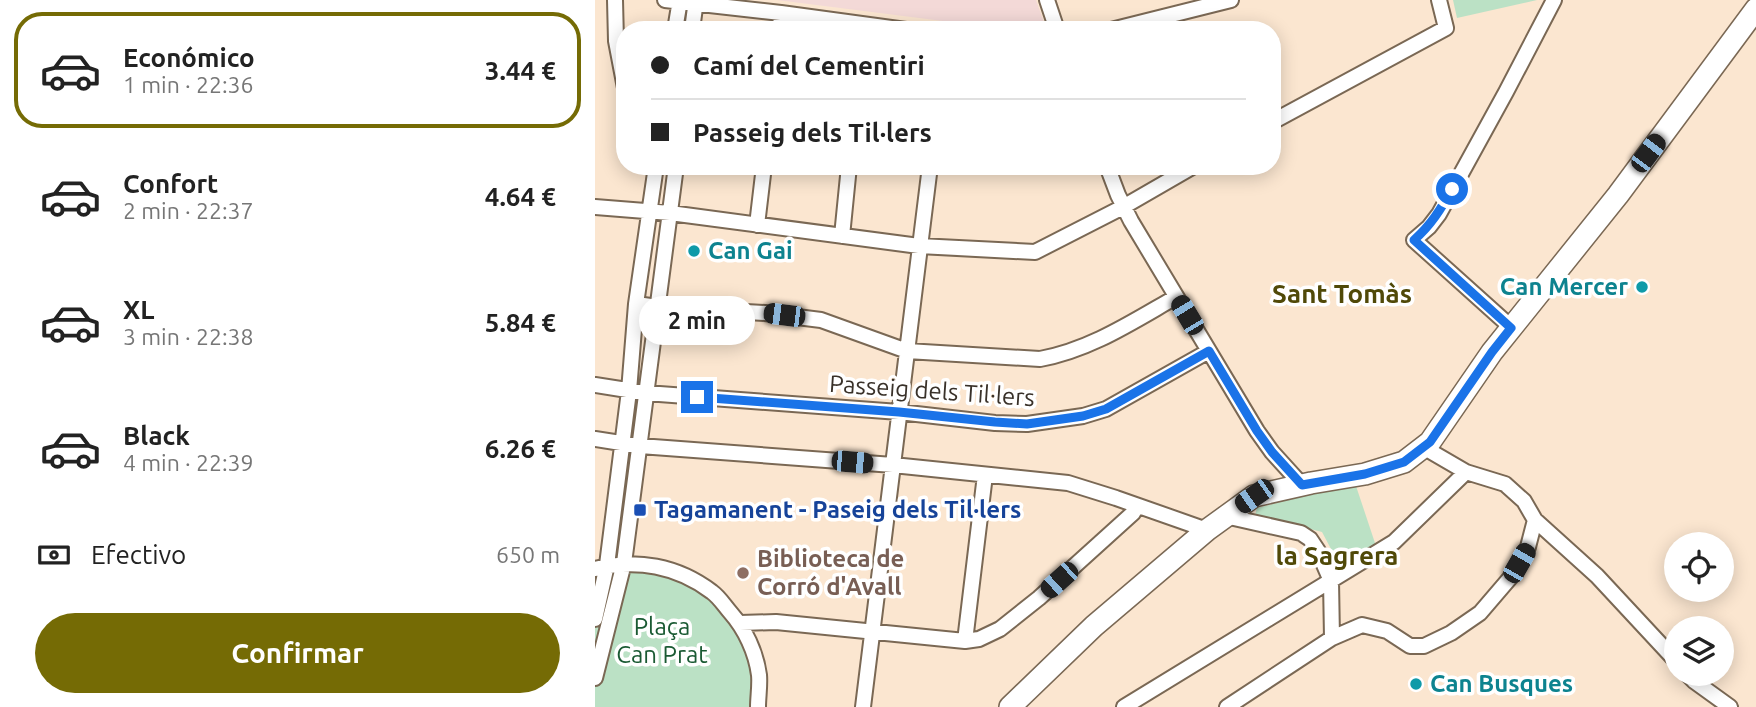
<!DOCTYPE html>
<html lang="es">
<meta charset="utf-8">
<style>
:root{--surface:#fff;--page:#f6f6f6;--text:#222;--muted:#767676;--line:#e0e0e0;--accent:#756b05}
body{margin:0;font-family:Ubuntu,sans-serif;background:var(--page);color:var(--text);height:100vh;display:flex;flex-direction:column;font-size:26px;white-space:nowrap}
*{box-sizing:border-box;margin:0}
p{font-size:23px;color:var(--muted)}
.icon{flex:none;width:38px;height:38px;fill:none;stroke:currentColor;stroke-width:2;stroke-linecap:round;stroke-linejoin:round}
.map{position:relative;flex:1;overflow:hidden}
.side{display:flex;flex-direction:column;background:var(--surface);width:595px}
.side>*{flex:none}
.hud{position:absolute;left:21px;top:21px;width:665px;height:154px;border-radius:28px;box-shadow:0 4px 18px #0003;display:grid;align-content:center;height:154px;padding:0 35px;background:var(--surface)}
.fabs{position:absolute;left:1069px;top:532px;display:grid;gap:14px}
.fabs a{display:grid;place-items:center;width:70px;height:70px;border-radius:50%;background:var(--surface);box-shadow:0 4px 18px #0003;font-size:35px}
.end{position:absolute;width:32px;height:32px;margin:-16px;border:9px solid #1a73e8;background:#fff;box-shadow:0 0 0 4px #fff}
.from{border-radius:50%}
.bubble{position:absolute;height:49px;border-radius:24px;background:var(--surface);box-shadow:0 4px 18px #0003;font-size:23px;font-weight:700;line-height:49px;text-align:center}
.car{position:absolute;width:21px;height:42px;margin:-21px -10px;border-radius:9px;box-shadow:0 0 5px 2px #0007;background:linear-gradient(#222 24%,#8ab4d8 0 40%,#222 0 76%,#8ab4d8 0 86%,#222 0)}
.hud b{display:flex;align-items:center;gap:24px;height:66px;font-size:26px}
.hud b+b{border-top:2px solid var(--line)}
.hud i{width:18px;height:18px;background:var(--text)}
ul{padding:12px 0 0;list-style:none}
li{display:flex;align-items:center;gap:21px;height:116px;margin:0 14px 10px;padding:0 21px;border:4px solid transparent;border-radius:28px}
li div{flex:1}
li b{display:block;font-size:26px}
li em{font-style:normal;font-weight:700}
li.selected{border-color:var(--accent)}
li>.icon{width:63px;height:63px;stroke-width:1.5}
.pay{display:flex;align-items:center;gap:18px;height:77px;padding:0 35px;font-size:26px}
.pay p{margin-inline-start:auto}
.action{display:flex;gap:14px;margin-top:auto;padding:14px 35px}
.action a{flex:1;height:80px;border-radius:42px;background:var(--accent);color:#fff;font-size:28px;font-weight:700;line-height:80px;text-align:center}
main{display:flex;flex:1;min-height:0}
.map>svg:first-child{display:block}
.education{fill:#f3d9d7}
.green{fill:#bbe1c5}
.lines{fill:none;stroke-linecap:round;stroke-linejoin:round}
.street-casing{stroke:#7a6854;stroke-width:18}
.secondary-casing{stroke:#7a6854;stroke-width:24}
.street{stroke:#fff;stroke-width:14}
.secondary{stroke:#fff;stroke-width:21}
.route{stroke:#1a73e8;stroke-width:9}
.culture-dot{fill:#0f9aa8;stroke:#fff;stroke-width:2.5}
.transit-dot{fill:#1a4fb4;stroke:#fff;stroke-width:2.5}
.education-dot{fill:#8d6e63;stroke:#fff;stroke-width:2.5}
.labels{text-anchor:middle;stroke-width:7;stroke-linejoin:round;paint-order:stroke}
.culture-label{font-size:24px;font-weight:bold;fill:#0d838f;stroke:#fff;text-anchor:start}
.street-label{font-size:24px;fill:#393129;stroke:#fff}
.transit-label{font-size:24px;font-weight:bold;fill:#164399;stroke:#fff;text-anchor:start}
.education-label{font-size:24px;font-weight:bold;fill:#785e54;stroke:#fff;text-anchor:start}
.park-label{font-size:24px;fill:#1a5a33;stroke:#fff}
.neighbourhood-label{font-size:26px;font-weight:bold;fill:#504908;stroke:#fff}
</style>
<main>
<section class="side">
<ul>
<li class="selected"><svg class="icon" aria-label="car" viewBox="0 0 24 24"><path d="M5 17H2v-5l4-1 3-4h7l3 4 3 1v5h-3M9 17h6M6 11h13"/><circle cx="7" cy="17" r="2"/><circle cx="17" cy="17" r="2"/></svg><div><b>Económico</b><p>1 min · 22:36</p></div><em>3.44 €</em></li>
<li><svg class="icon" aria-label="car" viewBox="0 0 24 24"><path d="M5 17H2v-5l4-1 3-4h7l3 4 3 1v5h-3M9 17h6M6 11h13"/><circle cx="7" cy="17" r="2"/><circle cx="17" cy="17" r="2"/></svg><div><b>Confort</b><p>2 min · 22:37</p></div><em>4.64 €</em></li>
<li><svg class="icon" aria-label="car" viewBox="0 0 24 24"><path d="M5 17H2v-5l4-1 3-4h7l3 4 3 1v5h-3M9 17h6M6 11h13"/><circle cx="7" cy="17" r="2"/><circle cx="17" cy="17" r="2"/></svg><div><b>XL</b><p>3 min · 22:38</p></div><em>5.84 €</em></li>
<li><svg class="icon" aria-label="car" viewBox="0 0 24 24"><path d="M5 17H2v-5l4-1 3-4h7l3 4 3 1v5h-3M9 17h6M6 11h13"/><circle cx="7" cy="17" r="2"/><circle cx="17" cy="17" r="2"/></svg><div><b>Black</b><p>4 min · 22:39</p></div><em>6.26 €</em></li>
</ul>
<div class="pay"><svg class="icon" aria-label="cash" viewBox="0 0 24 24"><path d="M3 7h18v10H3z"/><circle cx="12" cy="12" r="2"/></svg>Efectivo<p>650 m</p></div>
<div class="action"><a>Confirmar</a></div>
</section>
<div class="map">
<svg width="1161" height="707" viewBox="0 0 1161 707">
<rect width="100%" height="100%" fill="#fbe6d0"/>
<!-- education -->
<path class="education" d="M182 0H441L451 28 450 30H419Z"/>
<!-- green -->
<path class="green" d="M858 0H942L862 18Z
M760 483 781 546 744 564 727 532 660 515 662 508Z
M65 567 119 593 157 648 163 707H0V574Z"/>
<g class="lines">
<!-- street casing -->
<g class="street-casing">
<path id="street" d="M20 0 21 41 30 88
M70 0 186 13 311 30
M452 0 462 30
M80 30 85 0
M97 30 101 0
M185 30 186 13
M516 30 636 0
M677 122 851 28 844 0
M512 166 523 195 536 221 662 431 677 452 707 485
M0 207 75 213 324 246 440 252 528 207 599 166
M162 225 169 166
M247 236 254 166
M41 304 63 307 170 313 226 320 312 351 445 359C495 350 537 322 581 297
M917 328 819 240 834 227 844 214 911 92 959 0
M0 385 51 393 304 412 400 423 432 424 488 416 511 409 614 351
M0 439 45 446 298 465 473 483 521 498 612 530
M828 447 871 472 910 484 929 501 940 520 1002 576 1082 662
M630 516 706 533 715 539 723 551 736 581 737 638
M0 569C41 558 83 566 117 592 124 597 129 605 135 612 150 629 161 652 164 675 165 685 163 697 163 707
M0 619 12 565 34 391 41 304 61 166
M145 623 181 622 370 641 384 639 405 629 444 598 538 513 542 506
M370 641 390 475
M1092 674 1099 681 1135 707
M0 678 29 563 81 166
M268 707 335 166
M529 707 799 542 871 472
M632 707 737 638 767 625 792 631 815 646H829L856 633 885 613 915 578 933 547 940 520"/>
</g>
<!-- secondary casing -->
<g class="secondary-casing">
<path id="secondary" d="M415 707 499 626 612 530 659 496 716 483 770 474 809 462 835 442 897 352 1023 195 1161 9"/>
</g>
<!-- street -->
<use href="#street" class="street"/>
<!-- secondary -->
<use href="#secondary" class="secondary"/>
</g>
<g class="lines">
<!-- route -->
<path class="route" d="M102 397 304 412 400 422 432 424 488 416 511 409 614 351 662 431 677 452 707 485 770 474 809 462 835 442 897 352 916 328 819 240C836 225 846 209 857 189"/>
</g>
<!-- markers -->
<g class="culture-dot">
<circle cx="99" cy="251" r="7"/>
<circle cx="1047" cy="287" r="7"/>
<circle cx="821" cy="684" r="7"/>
</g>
<rect class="transit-dot" x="38" y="503" width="14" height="14" rx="3.5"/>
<circle class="education-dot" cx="148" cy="573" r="7"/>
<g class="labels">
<!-- culture labels -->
<g class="culture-label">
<text x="113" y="259">Can Gai</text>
<text x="1033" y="295" text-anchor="end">Can Mercer</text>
<text x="835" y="692">Can Busques</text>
</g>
<!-- street labels -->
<g class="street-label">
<text transform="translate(337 391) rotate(4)" y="8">Passeig dels Til·lers</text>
</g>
<!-- transit labels -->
<g class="transit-label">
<text x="59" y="518">Tagamanent - Paseig dels Til·lers</text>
</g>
<!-- education labels -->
<g class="education-label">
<text x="162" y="567">Biblioteca de<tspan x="162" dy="28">Corró d'Avall</tspan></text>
</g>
<!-- park labels -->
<g class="park-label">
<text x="67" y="635">Plaça<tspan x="67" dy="28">Can Prat</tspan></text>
</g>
<!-- neighbourhood labels -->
<g class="neighbourhood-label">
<text x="747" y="303">Sant Tomàs</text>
<text x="742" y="565">la Sagrera</text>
</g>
</g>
</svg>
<div class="fabs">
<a><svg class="icon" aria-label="locate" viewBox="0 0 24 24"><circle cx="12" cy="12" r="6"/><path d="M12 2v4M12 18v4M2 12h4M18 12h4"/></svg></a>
<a><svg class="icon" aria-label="layers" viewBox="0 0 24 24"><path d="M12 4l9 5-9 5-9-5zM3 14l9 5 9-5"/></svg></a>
</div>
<i class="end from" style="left:857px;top:189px"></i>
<i class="end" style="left:102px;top:397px"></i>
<div class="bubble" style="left:44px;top:296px;width:116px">2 min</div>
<i class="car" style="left:1053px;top:153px;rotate:37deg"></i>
<i class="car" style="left:189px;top:315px;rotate:277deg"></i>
<i class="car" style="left:592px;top:315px;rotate:329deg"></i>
<i class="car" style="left:257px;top:462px;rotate:95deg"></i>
<i class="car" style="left:659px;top:496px;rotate:235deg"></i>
<i class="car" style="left:924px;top:563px;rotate:30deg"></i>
<i class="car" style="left:464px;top:580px;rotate:228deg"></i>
<div class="hud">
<b><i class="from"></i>Camí del Cementiri</b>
<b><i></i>Passeig dels Til·lers</b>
</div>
</div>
</main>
